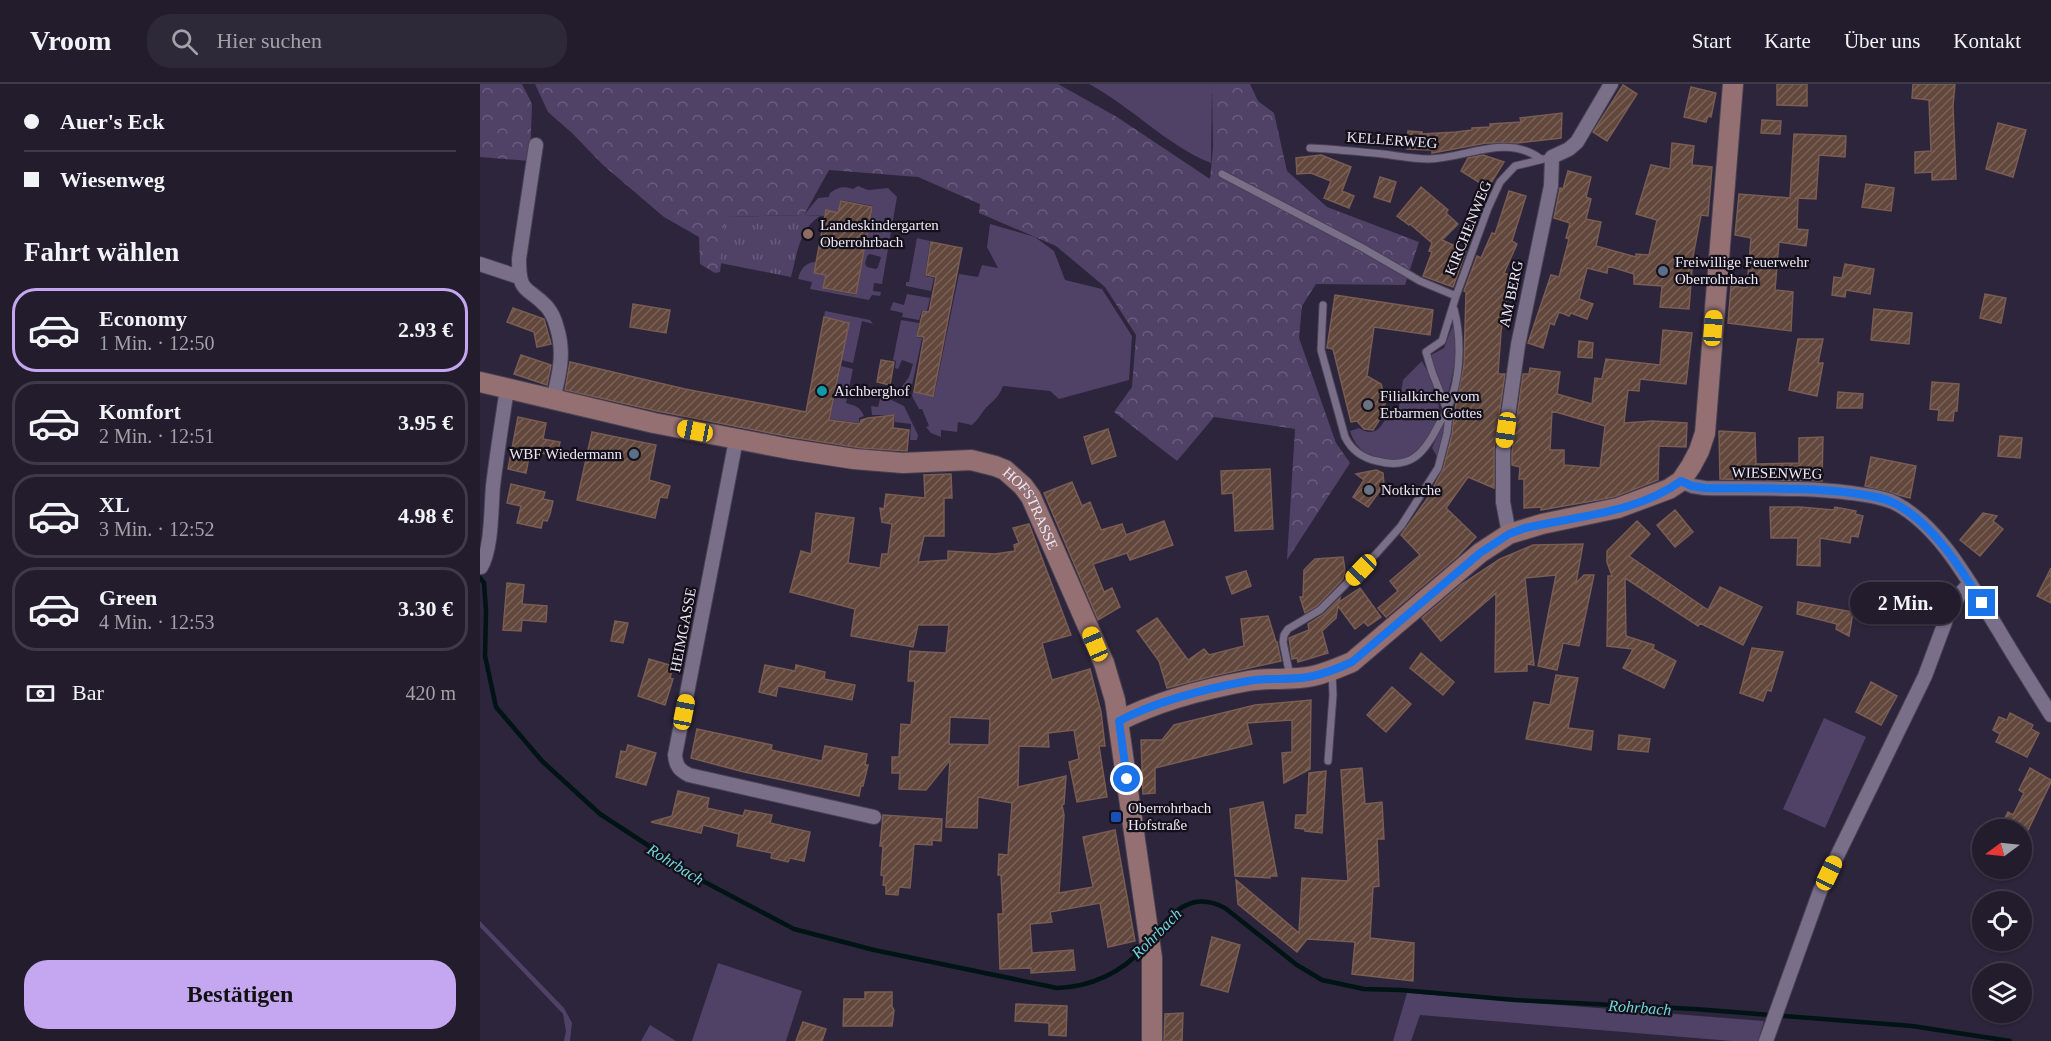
<!DOCTYPE html>
<html lang="de">
<meta charset="utf-8">
<style>
:root{--surface:#221c2c;--page:#2e2938;--text:#f1f3f6;--muted:#a2a1a9;--line:#3f3a48;--accent:#c5a6f0}
body{margin:0;font-family:Georgia,serif;background:var(--page);color:var(--text);height:100vh;display:flex;flex-direction:column;font-size:22px;white-space:nowrap}
*{box-sizing:border-box;margin:0}
p{font-size:20px;color:var(--muted)}
.icon{flex:none;width:33px;height:33px;fill:none;stroke:currentColor;stroke-width:2;stroke-linecap:round;stroke-linejoin:round}
.map{position:relative;flex:1;overflow:hidden}
.panel{display:flex;flex-direction:column;background:var(--surface);width:480px}
.panel>*{flex:none}
.top-card{display:grid;align-content:center;height:132px;padding:0 24px;background:var(--surface)}
.needle{width:39px;rotate:255deg}
.buttons{position:absolute;left:1492px;top:735px;display:grid;gap:12px}
.buttons a{display:grid;place-items:center;width:60px;height:60px;border-radius:50%;background:var(--surface);box-shadow:0 2px 4px #0004,0 0 0 2px var(--line);font-size:30px}
.end{position:absolute;width:27px;height:27px;margin:-14px;border:8px solid #1a73e8;background:#fff;box-shadow:0 0 0 3px #fff}
.from{border-radius:50%}
.bubble{position:absolute;height:42px;border-radius:21px;background:var(--surface);box-shadow:0 2px 4px #0004,0 0 0 2px var(--line);font-size:20px;font-weight:600;line-height:42px;text-align:center}
.car{position:absolute;width:18px;height:36px;margin:-18px -9px;border-radius:8px;box-shadow:0 0 4px 2px #0007;background:linear-gradient(#f5c518 24%,#345 0 40%,#f5c518 0 76%,#345 0 86%,#f5c518 0)}
.top-card b{display:flex;align-items:center;gap:21px;height:57px;font-size:22px}
.top-card b+b{border-top:2px solid var(--line)}
.top-card i{width:15px;height:15px;background:var(--text)}
ul{padding:0;list-style:none}
li{display:flex;align-items:center;gap:18px;height:84px;margin:0 12px 9px;padding:0 12px;border:3px solid var(--line);border-radius:24px}
li div{flex:1}
li b{display:block;font-size:22px}
li em{font-style:normal;font-weight:600}
li.active{border-color:var(--accent)}
li>.icon{width:54px;height:54px;stroke-width:1.5}
h2{padding:0 24px;font-size:27px;line-height:72px}
.pay{display:flex;align-items:center;gap:15px;height:66px;padding:0 24px;font-size:22px}
.pay p{margin-inline-start:auto}
.cta{display:flex;gap:12px;margin-top:auto;padding:12px 24px}
.cta a{flex:1;height:69px;border-radius:24px;background:var(--accent);color:#111;font-size:24px;font-weight:600;line-height:69px;text-align:center}
header{display:flex;align-items:center;gap:36px;box-sizing:border-box;height:84px;padding:0 30px;background:var(--surface);border-bottom:2px solid var(--line)}
header strong{font-size:28px}
nav{display:flex;gap:33px;margin-inline-start:auto;font-size:21px}
.search{width:420px;height:54px;background:var(--page);display:flex;align-items:center;gap:15px;box-sizing:border-box;padding:0 21px;border-radius:24px;color:var(--muted);font-size:22px}
main{display:flex;flex:1;min-height:0}
.map>svg:first-child{display:block}
.grass{fill:#504167;fill-rule:evenodd}
.forest{fill:url(#forest-crowns)}
.park{fill:url(#park-tufts)}
.lines{fill:none;stroke-linecap:round;stroke-linejoin:round}
.stream{stroke:#011415;stroke-width:4.5}
.building{fill:url(#building-hatch);stroke:#795c52;stroke-width:1.5;fill-rule:evenodd}
.lane-casing{stroke:#494154;stroke-width:9}
.street-casing{stroke:#494154;stroke-width:16}
.secondary-casing{stroke:#494154;stroke-width:22}
.lane{stroke:#796f89;stroke-width:7}
.street{stroke:#796f89;stroke-width:14}
.secondary{stroke:#947072;stroke-width:20}
.route{stroke:#1a73e8;stroke-width:8}
.education-dot{fill:#8d6e63;stroke:#14101a;stroke-width:2}
.service-dot{fill:#5c6f8a;stroke:#14101a;stroke-width:2}
.culture-dot{fill:#0f9aa8;stroke:#14101a;stroke-width:2}
.worship-dot{fill:#6b7280;stroke:#14101a;stroke-width:2}
.transit-dot{fill:#1a4fb4;stroke:#14101a;stroke-width:2}
.labels{text-anchor:middle;stroke-width:4.5;stroke-linejoin:round;paint-order:stroke}
.street-label{font-size:15px;fill:#ece7f6;stroke:#14101a}
.poi-label{font-size:15px;fill:#ece7f6;stroke:#14101a;text-anchor:start}
.water-label{font-size:16px;font-style:italic;fill:#6fd7dc;stroke:#14101a}
</style>
<header>
<strong>Vroom</strong>
<div class="search"><svg class="icon" aria-label="search" viewBox="0 0 24 24"><circle cx="10" cy="10" r="6"/><path d="M15 15l6 6"/></svg>Hier suchen</div>
<nav><a>Start</a><a>Karte</a><a>Über uns</a><a>Kontakt</a></nav>
</header>
<main>
<section class="panel">
<div class="top-card">
<b><i class="from"></i>Auer's Eck</b>
<b><i></i>Wiesenweg</b>
</div>
<h2>Fahrt wählen</h2>
<ul>
<li class="active"><svg class="icon" aria-label="car" viewBox="0 0 24 24"><path d="M5 17H2v-5l4-1 3-4h7l3 4 3 1v5h-3M9 17h6M6 11h13"/><circle cx="7" cy="17" r="2"/><circle cx="17" cy="17" r="2"/></svg><div><b>Economy</b><p>1 Min. · 12:50</p></div><em>2.93 €</em></li>
<li><svg class="icon" aria-label="car" viewBox="0 0 24 24"><path d="M5 17H2v-5l4-1 3-4h7l3 4 3 1v5h-3M9 17h6M6 11h13"/><circle cx="7" cy="17" r="2"/><circle cx="17" cy="17" r="2"/></svg><div><b>Komfort</b><p>2 Min. · 12:51</p></div><em>3.95 €</em></li>
<li><svg class="icon" aria-label="car" viewBox="0 0 24 24"><path d="M5 17H2v-5l4-1 3-4h7l3 4 3 1v5h-3M9 17h6M6 11h13"/><circle cx="7" cy="17" r="2"/><circle cx="17" cy="17" r="2"/></svg><div><b>XL</b><p>3 Min. · 12:52</p></div><em>4.98 €</em></li>
<li><svg class="icon" aria-label="car" viewBox="0 0 24 24"><path d="M5 17H2v-5l4-1 3-4h7l3 4 3 1v5h-3M9 17h6M6 11h13"/><circle cx="7" cy="17" r="2"/><circle cx="17" cy="17" r="2"/></svg><div><b>Green</b><p>4 Min. · 12:53</p></div><em>3.30 €</em></li>
</ul>
<div class="pay"><svg class="icon" aria-label="cash" viewBox="0 0 24 24"><path d="M3 7h18v10H3z"/><circle cx="12" cy="12" r="2"/></svg>Bar<p>420 m</p></div>
<div class="cta"><a>Bestätigen</a></div>
</section>
<div class="map">
<svg width="1571" height="957" viewBox="0 0 1571 957">
<defs>
<pattern id="forest-crowns" width="20" height="18" patternUnits="userSpaceOnUse" patternTransform="scale(1.5)"><rect width="20" height="18" fill="#504167"/><path d="M2 6a3 3 0 1 1 6 0M12 15a3 3 0 1 1 6 0" fill="none" stroke="#695c7d"/></pattern>
<pattern id="park-tufts" width="24" height="20" patternUnits="userSpaceOnUse" patternTransform="scale(1.5)"><rect width="24" height="20" fill="#504167"/><path d="M3 7l-1-3M5 7V3M7 7l1-3M15 17l-1-3M17 17v-4M19 17l1-3" fill="none" stroke="#695c7d"/></pattern>
<pattern id="building-hatch" width="6" height="6" patternUnits="userSpaceOnUse" patternTransform="scale(1.5)"><rect width="6" height="6" fill="#62473d"/><path d="M-1 1l2-2M0 6l6-6M5 7l2-2" fill="none" stroke="#79625a"/></pattern>
</defs>
<rect width="100%" height="100%" fill="#2d253b"/>
<!-- grass -->
<path class="grass" d="M609 0H732L731 79C686 61 652 23 609 0Z
M378 102 388 106 408 104 417 113 402 200 394 199 393 207 401 208 400 212 392 211 389 216 330 205 332 198 318 195C320 185 326 178 336 178L333 189 346 191 344 205 376 211 393 122 361 116 358 129 346 126 344 132 324 131 338 114 349 113 350 109C358 103 364 102 373 105ZM390 170 401 173 398 183 396 185 387 183 385 180 387 172Z
M510 140 555 153 574 167 585 196 622 205 652 252 649 296 579 315 570 307 523 302C518 315 513 316 505 325 500 331 498 336 492 341L478 338 477 348 461 346V353L451 349 446 343 449 342 442 325H439L432 312 433 308 454 312 479 190 498 193 502 181 518 184 507 163Z
M437 154 450 157 445 192 454 194 451 207 426 202V198H429Z
M427 210 450 214 447 227 442 226 439 236 422 233 423 229 410 226 413 218 424 221Z
M345 227 390 236 393 240 382 237 373 279 361 276 368 239 344 233Z
M421 236 439 239 436 253 442 254 431 306 421 304 429 293 433 280 422 276 418 285 415 284 416 277 413 276Z
M973 241C980 261 973 295 966 315L950 273 951 271 964 264Z
M942 277C949 290 959 309 959 325 958 341 945 364 930 372 906 384 878 373 870 347L879 344C891 352 900 347 905 335L917 336 923 296Z
M361 282 373 285 366 319C375 322 380 322 384 332L379 334V339L350 335Z
M401 311 424 322 438 351 437 356H430L431 340 415 338V331H392L391 322 398 323Z
M965 334 966 336 958 374 952 364Z
M1344 634 1386 653 1345 744 1303 725Z
M0 837 84 924 92 939 90 957H84L86 947 83 930 0 843Z
M238 879 322 907 306 957H212Z
M927 909 1284 937 1278 957H1251L940 931 931 957H913Z
M170 941 196 957H161Z"/>
<!-- forest -->
<path class="forest" d="M0 0H42L52 20 50 77 0 73Z
M55 0H578L637 33 730 95 733 63 732 0H770L778 17 794 29 807 87 847 123 939 158 925 201 836 200 822 222 819 254 856 359 870 379 807 476 815 345 734 333 697 377 634 328 652 303 656 251 625 203 576 162 499 129 500 120 438 93 349 86 324 131 247 133 240 188 235 189 220 180 219 153 184 133 123 81 92 49 68 28Z"/>
<!-- park -->
<path class="park" d="M324 131 340 132C319 145 317 171 311 193L240 179 246 133Z"/>
<g class="lines">
<!-- stream -->
<path class="stream" d="M0 494 4 499 6 527 5 572 16 623 62 677 120 730 221 796 314 845 394 866 577 904C610 903 642 889 664 863
M675 850C694 826 713 807 745 824L817 881 842 896 884 905 921 906 1035 916 1215 925 1432 942 1530 957"/>
</g>
<!-- building -->
<path class="building" d="M1297 0H1327V22L1297 21Z
M1433 0H1475L1473 22 1476 95 1452 96V88L1435 89V68L1451 67 1449 16 1432 14Z
M1143 1 1157 10 1127 57 1113 48Z
M1211 3 1236 9 1231 33 1228 32 1226 38 1204 33Z
M1082 29 1081 54 1037 59H1006L952 69V66L927 65 928 47 942 48V50L976 48 992 46V44L1010 43V40L1041 38 1040 34Z
M1282 36 1301 37 1300 50 1281 49Z
M1518 39 1546 46 1533 93 1506 85Z
M1314 50 1366 52 1365 73 1339 71 1336 115 1315 114H1318L1317 145 1328 146 1326 162 1299 158 1295 206 1313 208 1311 247 1248 239 1251 202 1267 204 1271 154 1255 151 1259 110 1310 114Z
M1192 59 1214 62 1212 81 1232 83 1228 132 1221 131 1213 172 1209 225 1180 223 1182 202 1154 200V190L1128 182 1127 189 1107 184 1099 215 1113 220 1107 235 1091 229 1089 232 1079 228 1074 241 1070 239 1063 264 1048 259 1071 191 1079 193 1089 155 1086 154 1090 139 1074 134 1080 104 1083 105 1088 87 1111 93 1106 113 1111 115 1106 135 1121 138 1116 162 1156 173V170L1169 171 1177 136 1156 130 1171 81 1190 85Z
M841 71 871 83 862 107 874 112 869 124 844 114 851 97 831 89 817 90 816 74Z
M1003 71 1024 78 1008 104 981 87 988 74Z
M900 93 916 98 910 118 894 113Z
M1386 100 1414 104 1411 127 1382 123Z
M941 103 968 126 966 129 978 140 962 156 986 167 973 203 943 192 952 168 949 167 952 159 930 140 929 141 917 132Z
M1029 107 1046 112 1032 157 1037 160 1024 189 1030 191 1021 248 1018 290H1025L1014 366V404L988 393 966 424 996 453 978 472 906 533 898 524 918 507 910 497 940 471 921 451 947 415 963 385 972 350 974 330 984 281 986 208 984 207 997 172 1001 174 1012 149 1015 150Z
M361 117 392 123 376 210 343 204 346 191 334 189 346 126 358 129Z
M451 158 482 164 453 312 434 308 444 253 437 252 443 227 449 228 456 193 446 191Z
M1365 180 1394 185 1390 210 1366 206 1365 213 1352 211 1354 193 1362 194Z
M1505 210 1526 214 1521 239 1500 234Z
M855 211 953 226 950 251 894 243 887 292 901 300 906 317 900 335 893 346 884 345 877 337 871 338 853 265 847 264Z
M153 220 190 226 186 249 150 243Z
M33 224 64 235 71 260 57 263 54 248 27 238Z
M1394 225 1432 229 1429 260 1391 256Z
M344 233 369 239 349 336 380 340 381 336 388 334 414 331 413 344 429 346 427 367 381 364 311 353 177 327 85 306 90 278 205 305 326 328Z
M1183 246 1212 249 1206 300 1160 295 1159 307 1148 306 1144 339 1172 337 1207 339 1206 363 1179 362 1178 396 1134 413 1118 416 1061 426V423L1044 424V395H1039L1040 383 1032 381V368L1043 290H1049L1050 284 1080 288 1077 310 1112 320 1115 294 1122 295 1126 275 1180 281ZM1072 327 1125 342 1120 384 1084 381V366H1070Z
M1318 255H1343L1338 279H1343L1337 312 1309 306Z
M1099 257 1113 259 1112 274 1098 273Z
M41 271 71 281 67 301 34 290Z
M401 276 414 278 410 301 397 298Z
M1452 298 1479 300 1477 327H1474L1473 337 1458 336 1459 326 1450 325Z
M1358 308 1383 310 1382 324H1357Z
M38 333 66 339 63 355 80 358 77 372 50 367 46 389 28 385Z
M628 345 636 372 612 380 604 353Z
M1239 347 1275 349 1276 380 1319 379V354L1343 353 1342 397 1240 395Z
M112 348 176 361 169 396 190 402 187 414 180 413 175 434 97 416Z
M1520 352 1542 354 1540 374 1518 372Z
M1391 373 1436 382 1430 414 1385 402Z
M790 385 793 445 755 447 753 409 742 410 741 387Z
M896 386 903 389 904 401 888 423 873 413 884 396 876 390Z
M471 390 472 414H464V452H444L438 478 468 476V467L515 470 535 467 534 461 539 459 533 444 549 440 591 551 562 559 572 596 610 585 621 628 625 662H619L627 713 597 718 589 678 599 675 594 646 568 649 569 663 539 662 538 703 586 692 584 720 582 721 584 731 579 809 613 803 603 753 635 746 655 857 628 863 620 819 570 828 572 838 550 840 552 869 593 866 595 886 551 889V884L520 885 518 830H523L521 791H518L519 770 528 771 532 719 498 713 497 744 466 743 470 676 446 706 419 705 420 689H412V673H419L421 640 431 641 435 597H428L430 567 466 569 469 541H438L433 563 371 552 375 525 310 508 321 467 331 470 336 429 374 434 368 479 400 484 402 470H408L412 440 402 438 400 424 404 425 406 410 445 414 444 391ZM470 633 510 635 509 661 469 660Z
M592 398 602 422 610 418 621 446 642 440 646 451 684 437 693 461 650 476 647 469 613 480 624 508 632 504 640 523 618 536 564 409Z
M31 400 65 408 63 415 73 417 70 430 67 437 63 436 61 444 37 439 41 422 27 419Z
M1290 423H1320L1354 426 1355 423 1376 427 1375 430 1383 432 1378 453 1371 452 1370 459 1340 454V482L1317 481 1318 454H1291Z
M1195 426 1213 448 1195 463 1177 441Z
M1503 429 1517 432 1513 437 1523 445 1500 472 1480 456Z
M1157 437 1170 450 1149 472 1228 526 1240 503 1282 523 1263 561 1220 539 1218 542 1145 494 1146 552 1174 561 1173 565 1196 577 1184 604 1143 584 1153 565 1127 562 1128 492H1132L1127 478V467Z
M1103 460 1096 499 1104 491H1114L1099 562 1083 559 1077 586 1058 582 1076 491 1045 494 1054 581 1047 580V587L1015 588 1016 509 961 557 942 534 982 500 1020 475 1053 461Z
M863 473 865 486 863 495 837 522 825 529 820 513H823L824 486 835 475Z
M1571 484V519L1557 512Z
M766 487 771 502 752 510 746 493Z
M27 499 44 501 42 520 67 522 66 538 42 536 41 547 23 546Z
M880 504 901 533 888 542 884 538 875 545 858 522 856 534 842 547 848 569 818 578 817 574 812 575 809 554 829 546 828 540 844 530 860 514 859 518Z
M1318 518 1373 528 1369 552 1356 545 1357 540 1317 530Z
M788 532 796 558H797L801 577 733 592 687 604 679 577 657 547 677 534 708 576 724 565 729 571 764 562 761 535Z
M135 537 148 539 143 559 131 557Z
M1272 564 1303 568 1291 607 1287 606 1283 617 1260 609Z
M941 569 974 598 963 611 930 584Z
M169 575 193 582 190 594 193 595 185 621 158 612Z
M285 581 315 587 316 581 345 588 344 595 375 601 372 616 298 602 296 612 279 608Z
M1076 591 1098 594 1088 644 1113 647 1111 666 1046 655 1054 618 1070 621Z
M1391 598 1417 612 1401 641 1376 628Z
M912 603 931 620 906 648 887 631Z
M831 616 830 685 804 699 802 669 812 668V636L767 639 772 660 675 684V709L663 710 661 656H682L694 641 775 621Z
M1530 629 1553 641 1551 645 1559 649 1547 673 1516 658 1520 650 1513 646 1519 633 1527 636Z
M217 645 292 661 291 666 342 677 345 662 387 670 385 681H388L383 702H381L379 712 264 688 211 674Z
M1139 651 1170 655 1168 668 1138 665Z
M148 661 176 669 166 701 136 693 141 667 146 668Z
M882 684 885 720 902 718 904 755H897L899 802 893 803 890 854 934 859 933 897 872 890 875 858 827 855 817 868 758 820 756 796 819 849 822 794 868 797 861 686Z
M1550 684 1571 696V698L1548 746H1519L1528 728 1533 731 1544 709 1539 706Z
M846 687 842 749 825 747V745L815 744 816 731H827L829 689Z
M198 707 229 714 227 724 263 732 265 726 292 731 290 739 330 748 324 777 310 774 308 778 291 774 292 769 257 762 259 750 223 741 221 749 171 738 192 732Z
M783 718 797 792H790V794L755 792 750 725Z
M403 731 462 735 461 757 452 756V761L434 760 430 804 419 803 418 811 406 810V802L403 801 404 792 401 791 403 762H400Z
M732 853 760 861 748 908 721 901Z
M385 908H412V923L414 926 412 942H363L364 915H385Z
M536 920 587 922 586 952 569 951V939L535 937Z
M703 929 702 957H684L685 930Z
M323 938 346 945 342 957H316Z"/>
<g class="lines">
<!-- lane casing -->
<g class="lane-casing">
<path id="lane" d="M830 64C854 65 879 68 903 70 918 72 934 75 949 75 987 74 1026 49 1061 75
M742 90 881 163 940 197 976 212
M843 221 841 266 865 353C872 367 882 374 897 377 930 386 944 370 958 342 963 333 969 323 972 313 981 286 981 252 974 225
M810 592 803 558 804 551 808 545 840 526 896 470 921 442 958 384 967 349 969 331 952 288 946 268 962 257 976 212 1008 124 1020 98 1035 82 1072 73
M848 677 853 611 852 587"/>
</g>
<!-- street casing -->
<g class="street-casing">
<path id="street" d="M56 61 39 175C39 212 47 201 67 223 72 229 75 236 77 244 85 270 79 291 73 316
M0 180 39 193
M256 356 195 671C196 682 199 686 209 691L394 733
M1201 397 1212 402 1225 404C1274 405 1323 403 1371 409 1386 411 1402 413 1415 419 1461 443 1492 503 1518 545 1535 574 1553 602 1571 631
M1029 450 1023 418V367L1038 261 1071 102 1072 73 1089 65 1097 58 1131 0
M1 483C12 465 11 424 13 402 17 369 22 337 27 305
M1286 957 1340 807 1445 592 1467 533 1479 511 1490 499"/>
</g>
<!-- secondary casing -->
<g class="secondary-casing">
<g id="secondary">
<path id="s1" d="M0 298 174 339 309 365 374 375 423 379 491 376 515 382 525 386 543 402 551 413 624 579 635 616 672 874V957"/>
<path d="M639 637C680 616 724 605 768 597 789 593 812 597 833 592 847 589 860 583 872 578L1000 469 1029 450 1062 440 1138 424 1189 405 1201 397 1211 382 1219 367 1225 349 1253 0"/>
</g>
</g>
<!-- lane -->
<use href="#lane" class="lane"/>
<!-- street -->
<use href="#street" class="street"/>
<!-- secondary -->
<use href="#secondary" class="secondary"/>
</g>
<g class="lines">
<!-- route -->
<path class="route" d="M647 695 639 637C679 616 724 605 768 597 789 593 812 597 833 592 847 589 859 584 872 578L1000 469 1029 450 1045 444C1097 432 1157 429 1201 397L1212 402 1225 404C1274 405 1323 403 1372 409 1386 411 1403 413 1416 420 1454 441 1480 483 1502 519"/>
</g>
<!-- markers -->
<circle class="education-dot" cx="328" cy="150" r="6"/>
<g class="service-dot">
<circle cx="1183" cy="187" r="6"/>
<circle cx="154" cy="370" r="6"/>
</g>
<circle class="culture-dot" cx="342" cy="307" r="6"/>
<g class="worship-dot">
<circle cx="888" cy="321" r="6"/>
<circle cx="889" cy="406" r="6"/>
</g>
<rect class="transit-dot" x="630" y="727" width="12" height="12" rx="3"/>
<g class="labels">
<!-- street labels -->
<g class="street-label">
<text transform="translate(912 56) rotate(4)" y="5">KELLERWEG</text>
<text transform="translate(988 144) rotate(-68)" y="5">KIRCHENWEG</text>
<text transform="translate(1031 210) rotate(-78)" y="5">AM BERG</text>
<text transform="translate(1297 389) rotate(1)" y="5">WIESENWEG</text>
<text dy="5" stroke="none"><textPath href="#s1" startOffset="582">HOFSTRASSE</textPath></text>
<text transform="translate(203 546) rotate(-79)" y="5">HEIMGASSE</text>
</g>
<!-- poi labels -->
<g class="poi-label">
<text x="340" y="146">Landeskindergarten<tspan x="340" dy="17">Oberrohrbach</tspan></text>
<text x="1195" y="183">Freiwillige Feuerwehr<tspan x="1195" dy="17">Oberrohrbach</tspan></text>
<text x="354" y="312">Aichberghof</text>
<text x="900" y="317">Filialkirche vom<tspan x="900" dy="17">Erbarmen Gottes</tspan></text>
<text x="142" y="375" text-anchor="end">WBF Wiedermann</text>
<text x="901" y="411">Notkirche</text>
<text x="648" y="729">Oberrohrbach<tspan x="648" dy="17">Hofstraße</tspan></text>
</g>
<!-- water labels -->
<g class="water-label">
<text transform="translate(196 780) rotate(32)" y="6">Rohrbach</text>
<text transform="translate(676 849) rotate(-45)" y="6">Rohrbach</text>
<text transform="translate(1160 923) rotate(4)" y="6">Rohrbach</text>
</g>
</g>
</svg>
<div class="buttons">
<a><svg class="needle" viewBox="-14 -14 28 28"><path d="M0-13l5 13h-10z" fill="#e53935"/><path d="M0 13l5-13h-10z" fill="#a2a1a9"/></svg></a>
<a><svg class="icon" aria-label="locate" viewBox="0 0 24 24"><circle cx="12" cy="12" r="6"/><path d="M12 2v4M12 18v4M2 12h4M18 12h4"/></svg></a>
<a><svg class="icon" aria-label="layers" viewBox="0 0 24 24"><path d="M12 4l9 5-9 5-9-5zM3 14l9 5 9-5"/></svg></a>
</div>
<i class="end from" style="left:647px;top:695px"></i>
<i class="end" style="left:1502px;top:519px"></i>
<div class="bubble" style="left:1370px;top:498px;width:111px">2 Min.</div>
<i class="car" style="left:1233px;top:244px;rotate:4deg"></i>
<i class="car" style="left:1026px;top:346px;rotate:188deg"></i>
<i class="car" style="left:215px;top:347px;rotate:281deg"></i>
<i class="car" style="left:881px;top:486px;rotate:224deg"></i>
<i class="car" style="left:615px;top:560px;rotate:337deg"></i>
<i class="car" style="left:204px;top:628px;rotate:11deg"></i>
<i class="car" style="left:1349px;top:789px;rotate:25deg"></i>
</div>
</main>
